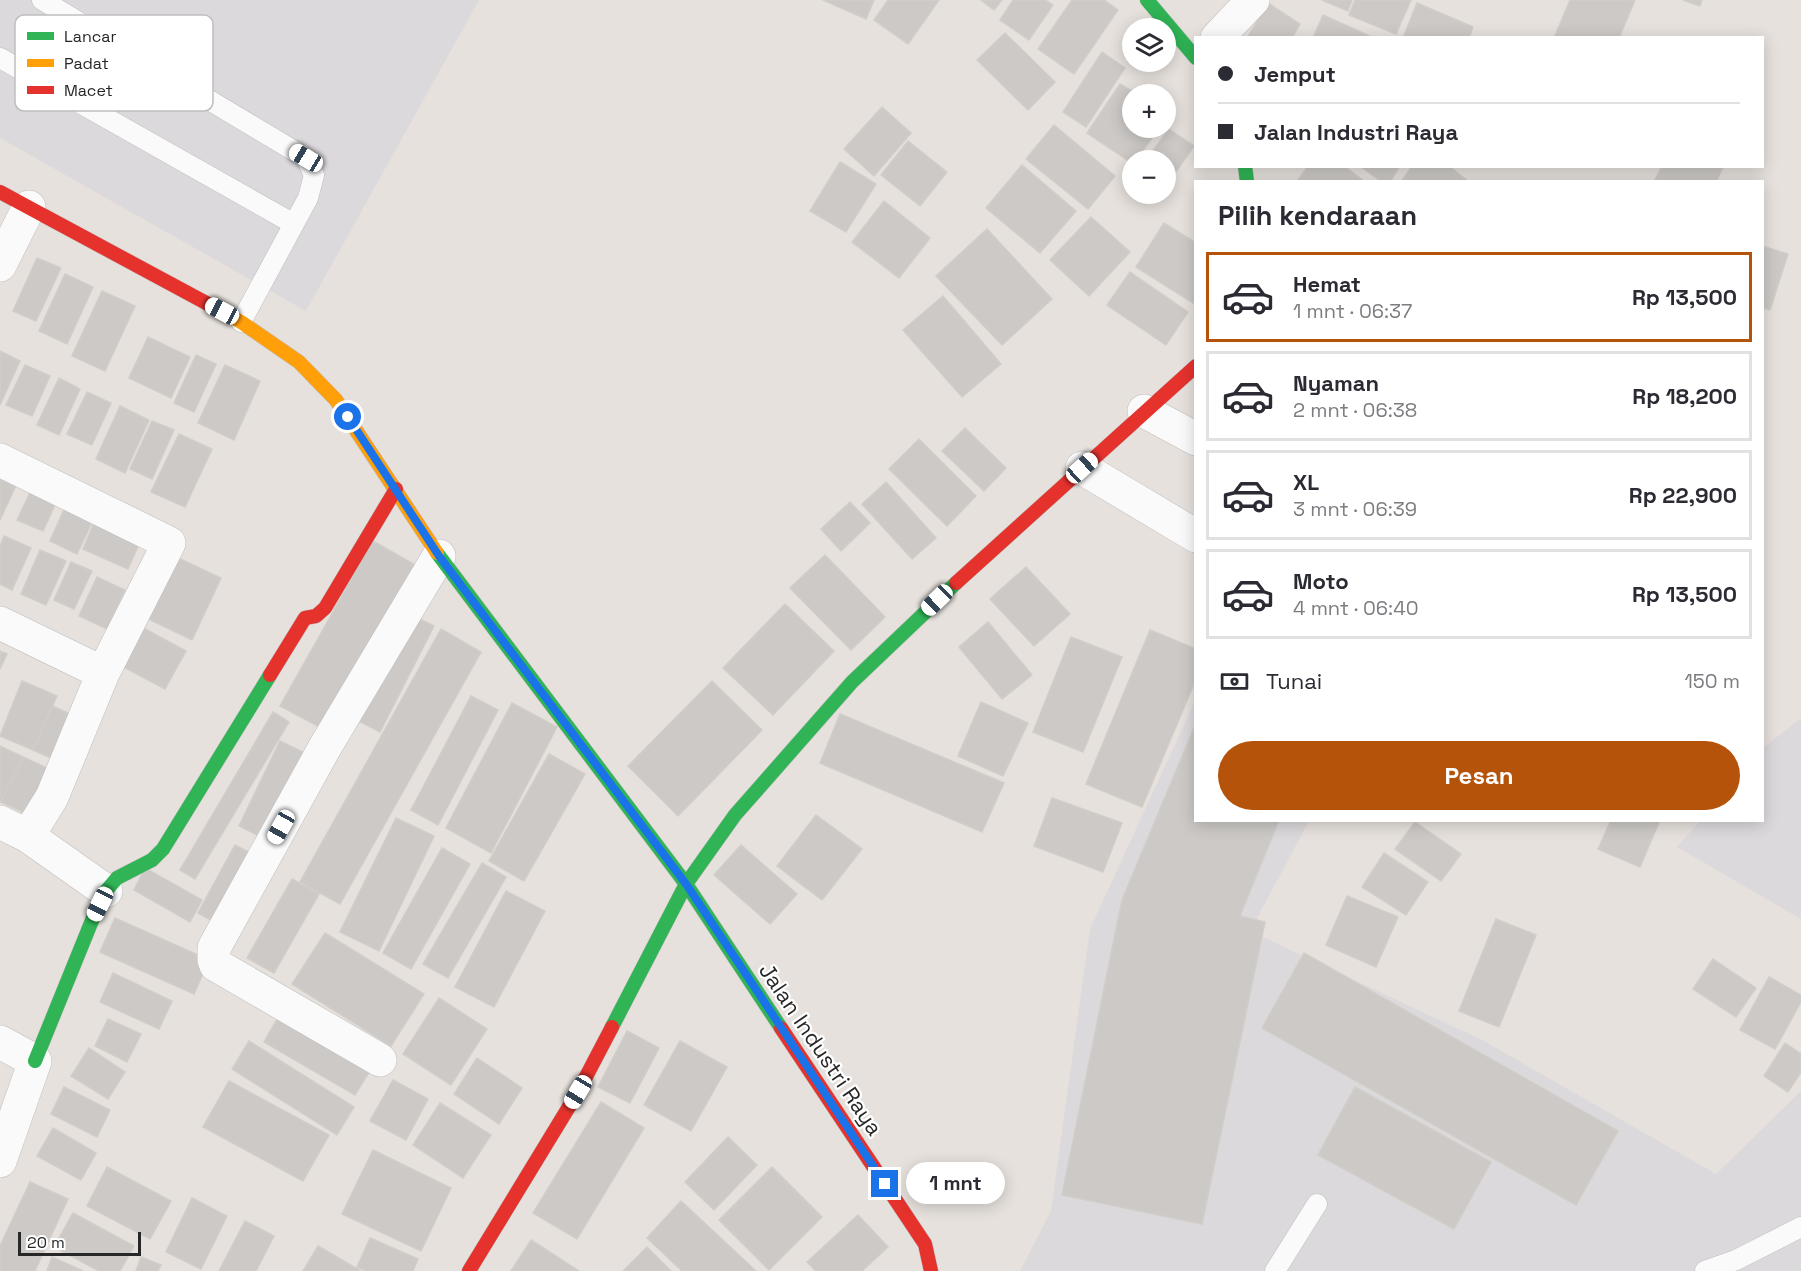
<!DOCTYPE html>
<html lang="id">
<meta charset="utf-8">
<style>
:root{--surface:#fff;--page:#f7f7f7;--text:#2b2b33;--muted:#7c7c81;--line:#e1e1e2;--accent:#b45309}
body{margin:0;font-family:"Space Grotesk",sans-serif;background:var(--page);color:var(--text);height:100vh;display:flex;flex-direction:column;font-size:22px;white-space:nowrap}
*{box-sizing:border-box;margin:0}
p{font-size:20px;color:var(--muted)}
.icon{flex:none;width:33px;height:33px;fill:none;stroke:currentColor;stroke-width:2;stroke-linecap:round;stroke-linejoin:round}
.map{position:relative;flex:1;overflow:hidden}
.side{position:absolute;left:1194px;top:180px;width:570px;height:642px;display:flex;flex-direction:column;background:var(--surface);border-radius:0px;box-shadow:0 3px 15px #0003}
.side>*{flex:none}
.banner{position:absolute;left:1194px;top:36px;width:570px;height:132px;border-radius:0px;box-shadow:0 3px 15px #0003;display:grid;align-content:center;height:132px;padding:0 24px;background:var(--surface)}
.controls{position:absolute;left:1122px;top:18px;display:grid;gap:12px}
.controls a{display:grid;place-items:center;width:54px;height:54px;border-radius:50%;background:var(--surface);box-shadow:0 3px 15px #0003;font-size:30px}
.scale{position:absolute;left:18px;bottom:15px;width:123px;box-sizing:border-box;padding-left:6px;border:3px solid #272727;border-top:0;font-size:16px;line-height:21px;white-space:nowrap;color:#272727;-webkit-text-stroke:4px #fff;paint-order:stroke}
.end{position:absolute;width:27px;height:27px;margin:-14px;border:8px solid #1a73e8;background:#fff;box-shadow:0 0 0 3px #fff}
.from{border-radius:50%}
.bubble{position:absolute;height:42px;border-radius:21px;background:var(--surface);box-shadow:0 3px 15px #0003;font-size:20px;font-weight:600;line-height:42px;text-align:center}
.car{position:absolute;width:18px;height:36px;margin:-18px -9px;border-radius:8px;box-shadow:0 0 4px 2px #0007;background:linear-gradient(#fff 24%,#345 0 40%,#fff 0 76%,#345 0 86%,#fff 0)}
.banner b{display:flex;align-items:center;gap:21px;height:57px;font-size:22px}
.banner b+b{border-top:2px solid var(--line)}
.banner i{width:15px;height:15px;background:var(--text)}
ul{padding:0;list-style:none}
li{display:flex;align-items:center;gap:18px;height:90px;margin:0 12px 9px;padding:0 12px;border:3px solid var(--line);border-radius:0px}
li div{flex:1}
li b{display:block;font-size:22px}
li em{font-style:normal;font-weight:600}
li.selected{border-color:var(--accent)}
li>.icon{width:54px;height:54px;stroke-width:1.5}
h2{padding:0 24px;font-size:27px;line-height:72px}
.pay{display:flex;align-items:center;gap:15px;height:66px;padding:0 24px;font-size:22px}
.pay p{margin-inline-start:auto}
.action{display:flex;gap:12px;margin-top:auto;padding:12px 24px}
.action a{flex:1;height:69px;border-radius:36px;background:var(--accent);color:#fff;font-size:24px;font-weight:600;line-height:69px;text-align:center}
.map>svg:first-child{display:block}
.industrial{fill:#dcd9dc}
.building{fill:#ccc9c6;stroke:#d1cdc8;stroke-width:1.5}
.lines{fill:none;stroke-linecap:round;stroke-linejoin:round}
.lane-casing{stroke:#bfbebe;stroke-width:21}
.street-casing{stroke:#bfbebe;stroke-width:34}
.fast-casing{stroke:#bfbebe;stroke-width:15}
.slow-casing{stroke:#bfbebe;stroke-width:15}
.jam-casing{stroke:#bfbebe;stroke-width:15}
.lane{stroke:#fbfafa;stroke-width:20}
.street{stroke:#fbfafa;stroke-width:33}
.fast{stroke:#30b455;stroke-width:14}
.slow{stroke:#ff9f0a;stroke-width:14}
.jam{stroke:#e5322d;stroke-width:14}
.route{stroke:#1a73e8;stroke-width:8}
.labels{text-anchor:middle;stroke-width:4.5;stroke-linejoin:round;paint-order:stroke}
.street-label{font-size:22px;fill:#272727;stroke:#fff}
.key{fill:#fff;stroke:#bebebe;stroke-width:1.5}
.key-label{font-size:16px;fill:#272727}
</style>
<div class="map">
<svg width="1801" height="1271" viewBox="0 0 1801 1271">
<rect width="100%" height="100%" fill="#e6e1dc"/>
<!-- industrial -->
<path class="industrial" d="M0 0H479L306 311 0 138Z
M1195 701 1196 820 1309 821 1250 931 1484 1041 1716 1174 1801 1091V1271H1020L1051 1211 1090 929Z
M1801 718V919L1677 847 1700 821 1762 820 1763 748Z"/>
<!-- building -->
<path class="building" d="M823 0H874L866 19Z
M888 0H939L908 44 874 20Z
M981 0H1002L994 10Z
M1013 0H1045L1053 5 1029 40 1000 20Z
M1072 0H1104L1118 10 1074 74 1038 49Z
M1322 0H1352L1348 11Z
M1355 0H1411L1396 34 1349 15Z
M1570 0H1635L1619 38H1554Z
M1683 0H1702L1700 6Z
M1268 3 1300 24 1292 38H1247Z
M1417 3 1473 27 1469 38H1403Z
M1323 15 1374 38H1313Z
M1005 33 1055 82 1028 110 977 60Z
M1102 52 1125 68 1086 127 1063 112Z
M1120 84 1137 94H1132V128H1159L1136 160H1132V163L1087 133Z
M882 107 911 133 874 176 844 149Z
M1054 125 1115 176 1088 209 1026 159Z
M1169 129 1194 146 1166 186V160H1146Z
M908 141 947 172 920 206 881 175Z
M840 162 876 184 846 232 810 211Z
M1022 165 1076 211 1040 253 986 208Z
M1308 166H1344L1365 182H1300L1298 180Z
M1360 166H1400L1390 182H1382Z
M1412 166H1449L1469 182H1401Z
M1662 166H1721L1723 167 1716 182H1654Z
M884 201 930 238 899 278 852 242Z
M1091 217 1130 252 1089 296 1050 260Z
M1164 223 1196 243V305L1136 267Z
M987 229 1052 299 1002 345 936 276Z
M1762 246 1788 254 1770 310 1762 307Z
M37 258 61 268 36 321 13 311Z
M1130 272 1188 312 1166 345 1107 305Z
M65 274 93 287 67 344 39 331Z
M102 291 135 306 105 371 72 356Z
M943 296 1001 364 962 397 903 330Z
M148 337 190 357 171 398 129 378Z
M0 351 20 361 0 405Z
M196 355 216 364 194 412 174 403Z
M25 365 50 376 32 416 6 405Z
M225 365 260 381 234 440 198 423Z
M59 378 80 389 59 435 37 425Z
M87 392 111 403 92 445 67 434Z
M120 406 149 420 125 473 96 459Z
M152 421 174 430 152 479 130 469Z
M965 428 1006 468 984 491 942 451Z
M179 434 212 449 185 507 151 492Z
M919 439 976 496 947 526 889 469Z
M0 471 19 479 0 520Z
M35 482 60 494 43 531 17 520Z
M886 482 936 538 912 559 862 504Z
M850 502 870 523 841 551 821 529Z
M67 503 95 516 77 554 50 541Z
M98 513 144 533 128 569 83 549Z
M4 536 31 548 12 590 0 584V546Z
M373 541 417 566 325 730 280 706Z
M40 550 66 561 46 605 21 594Z
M170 554 221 578 192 640 140 615Z
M825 555 885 617 851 650 790 588Z
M71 562 92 571 74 609 54 600Z
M1026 567 1070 614 1034 646 990 599Z
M97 577 125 590 107 629 79 616Z
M785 604 834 651 773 715 723 668Z
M408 613 434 626 380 732 355 719Z
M988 622 1032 675 1002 699 959 647Z
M134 623 186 651 165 689 112 661Z
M441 629 481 652 340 904 300 882Z
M1150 630 1196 649V679L1142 807 1086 784Z
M1071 637 1122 657 1083 752 1033 732Z
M0 651 7 654 0 669Z
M22 681 57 696 33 750 0 736Z
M712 681 762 730 678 816 628 766Z
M471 696 498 710 438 825 411 810Z
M981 702 1028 723 1003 776 958 756Z
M512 703 557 727 491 853 446 828Z
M52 706 77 717 58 761 33 750Z
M273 712 289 722 195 879 180 870Z
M840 714 1004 783 982 832 820 763Z
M1196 723V820H1279L1240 916 1265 922 1202 1224 1062 1195 1122 900Z
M280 741 309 755 267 840 239 826Z
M0 746 23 757 1 802 0 801Z
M549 754 585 774 524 881 489 861Z
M23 757 56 772 35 818 1 802Z
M1052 798 1122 823 1103 872 1034 846Z
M816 815 862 849 822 900 777 866Z
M396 818 434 836 379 951 340 932Z
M1611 820H1660L1640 867 1598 849Z
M1415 822 1461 854 1441 881 1395 849Z
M235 845 258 857 221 926 198 913Z
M741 845 797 894 770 924 714 875Z
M442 848 470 864 411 969 383 953Z
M1384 853 1428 882 1406 915 1362 887Z
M482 863 506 877 448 978 423 964Z
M145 868 202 900 190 922 134 890Z
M292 879 319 894 274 973 247 958Z
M506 891 545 911 494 1007 455 987Z
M1347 896 1398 917 1376 967 1326 945Z
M115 918 209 960 194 994 100 952Z
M1496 919 1536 935 1499 1027 1459 1011Z
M325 933 424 994 391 1046 292 984Z
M1304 953 1618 1131 1576 1205 1262 1028Z
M1713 959 1756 988 1736 1017 1693 989Z
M113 973 172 1001 159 1029 100 1002Z
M1769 977 1801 995V1002L1775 1049 1740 1030Z
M439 998 487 1029 451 1085 403 1054Z
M281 1012 373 1066 355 1095 264 1042Z
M108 1019 141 1034 127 1062 95 1046Z
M627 1031 659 1048 630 1103 598 1087Z
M249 1041 354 1107 337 1135 232 1069Z
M680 1041 727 1067 691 1131 644 1105Z
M1785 1043 1801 1054V1072L1788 1092 1764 1076Z
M89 1048 125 1072 108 1099 71 1076Z
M477 1058 522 1088 499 1124 454 1094Z
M393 1080 428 1099 406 1140 370 1121Z
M229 1081 329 1135 303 1181 203 1127Z
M64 1087 110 1110 97 1137 51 1114Z
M1355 1087 1491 1162 1454 1229 1318 1155Z
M601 1102 644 1128 577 1239 533 1213Z
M440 1103 491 1135 463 1178 413 1145Z
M53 1128 96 1153 81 1180 37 1156Z
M728 1137 757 1165 714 1210 685 1182Z
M373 1150 451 1188 421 1251 342 1214Z
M107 1167 171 1201 150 1239 87 1206Z
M772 1167 822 1217 769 1270 719 1220Z
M30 1182 68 1199 35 1271H0V1246Z
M192 1198 227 1216 201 1269 166 1252Z
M681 1201 756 1271H682L647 1238Z
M73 1213 134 1246 120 1271H99L54 1247Z
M858 1215 888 1247 862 1271H816L807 1262Z
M245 1221 274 1236 256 1271H219Z
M370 1238 418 1259 413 1271H367L357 1267Z
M531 1240 579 1271H511Z
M318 1246 361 1271H303Z
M647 1247 671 1271H623Z
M52 1257 83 1271H47Z
M141 1257 161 1265 158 1271H136Z"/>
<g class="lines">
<!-- lane casing -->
<g class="lane-casing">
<path id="lane" d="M42 0 306 158 314 175 308 198 241 322
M0 58 294 224
M1275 1271 1317 1204
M1705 1271 1736 1260 1801 1227"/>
</g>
<!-- street casing -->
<g class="street-casing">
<path id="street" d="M1217 38 1253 0
M0 265 29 207
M1144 411 1196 439
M0 460 169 543 103 673 52 797 28 836 0 822
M1082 468 1196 536
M0 623 103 673
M28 836 106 891
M0 1042 35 1061 0 1161
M380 1060 216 965 214 960V948L325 747 439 556"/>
</g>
<!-- fast casing -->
<g class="fast-casing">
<path id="fast" d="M1147 0 1196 58
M1245 166 1247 182
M437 553 686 884 781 1028
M612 1027 686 884 735 815 852 682 956 583
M35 1061 93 918 106 891 117 878 152 860 163 849 270 675"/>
</g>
<!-- slow casing -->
<g class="slow-casing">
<path id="slow" d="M223 312 241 322 299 362 336 400 437 553"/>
</g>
<!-- jam casing -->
<g class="jam-casing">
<path id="jam" d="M0 192 223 312
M956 583 1196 366
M270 675 305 618 316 616 325 608 396 489
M781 1028 925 1244 931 1271
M469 1271 578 1092 612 1027"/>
</g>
<!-- lane -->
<use href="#lane" class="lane"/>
<!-- street -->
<use href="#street" class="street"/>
<!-- fast -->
<use href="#fast" class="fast"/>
<!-- slow -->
<use href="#slow" class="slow"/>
<!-- jam -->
<use href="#jam" class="jam"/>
</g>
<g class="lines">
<!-- route -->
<path class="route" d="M348 417 439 556 686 884 885 1184"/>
</g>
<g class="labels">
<!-- street labels -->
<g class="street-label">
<text transform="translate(821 1049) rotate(56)" y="8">Jalan Industri Raya</text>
</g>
</g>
<!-- legend -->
<rect x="15" y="15" width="198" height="96" rx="9" class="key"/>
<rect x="27" y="32" width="27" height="8" fill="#30b455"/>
<rect x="27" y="59" width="27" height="8" fill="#ff9f0a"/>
<rect x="27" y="86" width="27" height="8" fill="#e5322d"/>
<g class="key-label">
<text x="64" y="42">Lancar</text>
<text x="64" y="69">Padat</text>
<text x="64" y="96">Macet</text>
</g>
</svg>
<div class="controls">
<a><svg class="icon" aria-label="layers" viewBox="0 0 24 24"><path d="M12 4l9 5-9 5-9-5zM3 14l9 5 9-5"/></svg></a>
<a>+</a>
<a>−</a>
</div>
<div class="scale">20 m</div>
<i class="end from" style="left:348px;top:417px"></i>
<i class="end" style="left:885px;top:1184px"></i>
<div class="bubble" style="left:906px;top:1162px;width:99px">1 mnt</div>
<i class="car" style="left:306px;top:158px;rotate:301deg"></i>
<i class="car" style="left:222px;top:311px;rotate:298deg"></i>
<i class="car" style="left:1082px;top:468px;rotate:48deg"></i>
<i class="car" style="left:937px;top:600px;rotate:226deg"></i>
<i class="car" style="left:281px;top:827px;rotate:209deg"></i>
<i class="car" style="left:100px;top:904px;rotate:206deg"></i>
<i class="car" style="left:578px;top:1092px;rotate:211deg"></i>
<div class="banner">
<b><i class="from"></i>Jemput</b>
<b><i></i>Jalan Industri Raya</b>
</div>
<section class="side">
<h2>Pilih kendaraan</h2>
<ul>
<li class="selected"><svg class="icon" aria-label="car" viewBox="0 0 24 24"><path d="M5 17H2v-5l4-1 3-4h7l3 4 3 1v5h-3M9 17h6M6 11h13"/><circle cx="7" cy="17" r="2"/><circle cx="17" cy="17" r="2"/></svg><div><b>Hemat</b><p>1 mnt · 06:37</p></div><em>Rp 13,500</em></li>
<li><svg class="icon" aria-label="car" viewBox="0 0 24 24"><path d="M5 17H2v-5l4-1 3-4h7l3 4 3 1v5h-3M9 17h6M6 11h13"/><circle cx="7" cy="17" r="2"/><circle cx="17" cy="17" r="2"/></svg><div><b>Nyaman</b><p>2 mnt · 06:38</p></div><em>Rp 18,200</em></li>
<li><svg class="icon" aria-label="car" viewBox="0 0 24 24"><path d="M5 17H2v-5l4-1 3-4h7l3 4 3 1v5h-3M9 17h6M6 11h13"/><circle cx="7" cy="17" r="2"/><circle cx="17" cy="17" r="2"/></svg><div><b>XL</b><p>3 mnt · 06:39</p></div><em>Rp 22,900</em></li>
<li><svg class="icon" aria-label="car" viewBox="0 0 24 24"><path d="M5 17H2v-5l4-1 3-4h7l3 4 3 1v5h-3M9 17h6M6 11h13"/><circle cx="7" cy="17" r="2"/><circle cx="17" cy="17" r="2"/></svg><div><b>Moto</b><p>4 mnt · 06:40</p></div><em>Rp 13,500</em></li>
</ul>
<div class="pay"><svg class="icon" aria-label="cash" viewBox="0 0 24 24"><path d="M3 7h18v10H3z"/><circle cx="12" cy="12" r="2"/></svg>Tunai<p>150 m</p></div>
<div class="action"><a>Pesan</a></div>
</section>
</div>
